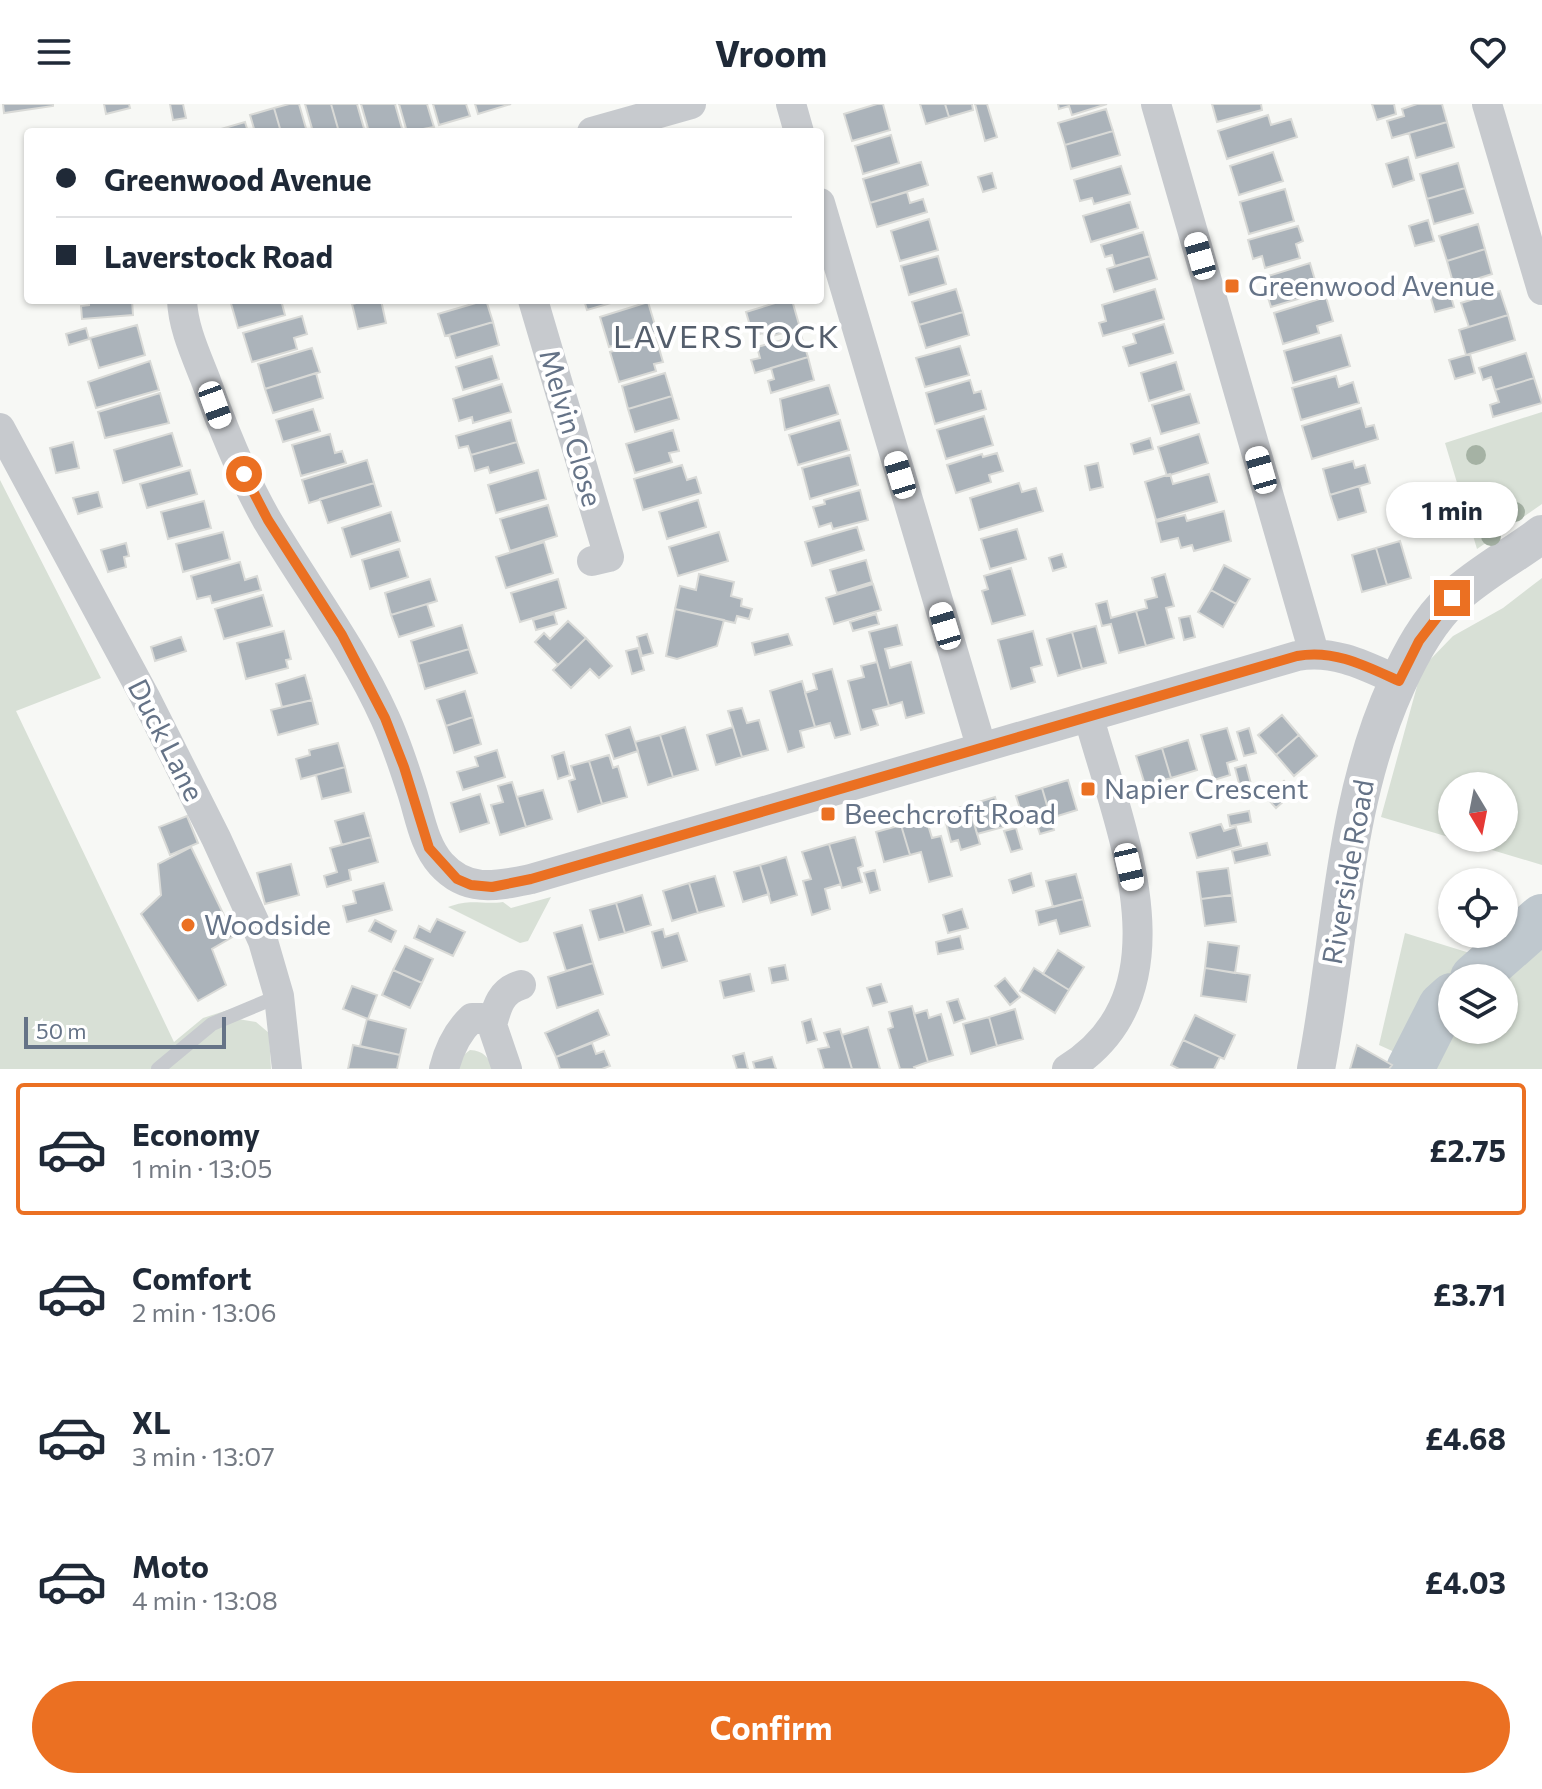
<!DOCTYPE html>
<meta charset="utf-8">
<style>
:root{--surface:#fff;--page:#f2f2f3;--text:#1f2937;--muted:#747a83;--line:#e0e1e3;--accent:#eb7022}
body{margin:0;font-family:Commissioner,sans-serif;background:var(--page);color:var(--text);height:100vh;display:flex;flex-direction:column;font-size:30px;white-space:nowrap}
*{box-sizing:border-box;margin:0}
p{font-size:26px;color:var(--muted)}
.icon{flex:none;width:44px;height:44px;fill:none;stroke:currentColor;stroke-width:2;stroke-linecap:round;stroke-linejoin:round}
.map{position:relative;height:965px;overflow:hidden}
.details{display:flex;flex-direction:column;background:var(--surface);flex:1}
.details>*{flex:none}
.guide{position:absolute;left:24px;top:24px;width:800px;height:176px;border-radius:8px;box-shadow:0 2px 6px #0004;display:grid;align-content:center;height:176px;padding:0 32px;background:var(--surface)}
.needle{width:52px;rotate:170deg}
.buttons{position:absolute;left:1438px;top:668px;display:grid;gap:16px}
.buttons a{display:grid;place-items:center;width:80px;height:80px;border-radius:50%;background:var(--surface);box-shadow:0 2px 6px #0004;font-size:40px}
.scale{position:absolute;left:24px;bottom:20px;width:202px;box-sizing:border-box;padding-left:8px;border:4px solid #657387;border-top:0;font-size:22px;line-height:28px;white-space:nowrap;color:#657387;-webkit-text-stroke:6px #fff;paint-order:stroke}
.end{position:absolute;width:36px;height:36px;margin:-18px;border:10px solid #eb7022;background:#fff;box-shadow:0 0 0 4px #fff}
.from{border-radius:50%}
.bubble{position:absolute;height:56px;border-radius:28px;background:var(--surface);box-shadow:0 2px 6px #0004;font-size:26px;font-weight:700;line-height:56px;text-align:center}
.car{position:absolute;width:24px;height:48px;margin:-24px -12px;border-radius:10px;box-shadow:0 0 6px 2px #0007;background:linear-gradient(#fff 24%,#345 0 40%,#fff 0 76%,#345 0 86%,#fff 0)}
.guide b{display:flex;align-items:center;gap:28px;height:76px;font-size:30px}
.guide b+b{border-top:2px solid var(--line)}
.guide i{width:20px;height:20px;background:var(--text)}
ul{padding:14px 0 0;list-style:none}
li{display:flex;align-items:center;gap:24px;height:132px;margin:0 16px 12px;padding:0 16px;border:4px solid transparent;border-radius:8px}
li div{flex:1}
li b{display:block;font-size:30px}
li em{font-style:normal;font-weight:700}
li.on{border-color:var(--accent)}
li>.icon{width:72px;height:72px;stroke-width:1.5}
.action{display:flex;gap:16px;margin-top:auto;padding:16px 32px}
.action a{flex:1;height:92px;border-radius:48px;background:var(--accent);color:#fff;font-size:32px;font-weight:700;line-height:92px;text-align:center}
header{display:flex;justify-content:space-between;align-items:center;height:104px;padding:0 32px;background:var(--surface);font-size:36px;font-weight:700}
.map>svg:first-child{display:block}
.green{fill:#d8e0d6;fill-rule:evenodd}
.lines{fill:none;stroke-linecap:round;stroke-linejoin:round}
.river{stroke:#bfc8ce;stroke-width:48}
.building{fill:#abb3ba;stroke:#d9dad7;stroke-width:2}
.service{stroke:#c7cace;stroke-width:14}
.minor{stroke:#c7cace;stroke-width:30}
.tertiary{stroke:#c7cace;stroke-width:38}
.tree{fill:#a5b2a4}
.route{stroke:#eb7022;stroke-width:10}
.poi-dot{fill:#eb7022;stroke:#fff;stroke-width:3}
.labels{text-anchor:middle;stroke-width:8;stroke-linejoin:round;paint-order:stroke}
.poi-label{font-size:28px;fill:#657387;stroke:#fff;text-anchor:start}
.street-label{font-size:28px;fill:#657387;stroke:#fff}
.quarter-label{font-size:32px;letter-spacing:2px;fill:#545e6c;stroke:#fff}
</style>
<header><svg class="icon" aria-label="menu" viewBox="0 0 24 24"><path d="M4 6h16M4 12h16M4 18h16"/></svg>Vroom<svg class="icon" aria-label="heart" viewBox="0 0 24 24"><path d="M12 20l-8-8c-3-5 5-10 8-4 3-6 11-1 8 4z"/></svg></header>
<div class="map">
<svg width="1542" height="965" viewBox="0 0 1542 965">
<rect width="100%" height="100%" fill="#f7f8f5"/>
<!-- green -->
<path class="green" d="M1542 308V400L1477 445 1445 339Z
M0 376 101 574 16 607 174 938 203 914 234 904 238 915 256 918 269 929 271 965H0Z
M1542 474V761L1452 734H1504V682H1452V734L1381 713 1422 564 1453 532 1503 504Z
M1542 791V965H1432L1379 941 1405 829 1473 850 1497 830H1504V824ZM1504 874V926H1452V874Z
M551 793 528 837 520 839 448 803C472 794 480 801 503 798L511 804Z
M470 946C484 947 488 953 494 965H456L461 953Z"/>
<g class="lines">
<!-- river -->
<path class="river" d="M1474 874 1542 814
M1410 965 1442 902 1452 893"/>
</g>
<!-- building -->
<path class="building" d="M3 0H53V2L4 9Z
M104 0H129L130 4 106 10Z
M170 0H183L186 14 173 16Z
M289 0H299L307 28H281L274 4Z
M305 0H331L339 28H313Z
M331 0H357L365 28H339Z
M361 0H395L403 28H369Z
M399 0H427L434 23 407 28Z
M433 0H466L470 12 439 21Z
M475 0H511L478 10Z
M877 0H883L890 26 852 37 844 10Z
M920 0H945L949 13 926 20Z
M945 0H972L973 6 949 13Z
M975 0H987L997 33 985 37Z
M1058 0H1107L1072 11 1069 2 1059 5Z
M1212 0H1261L1262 6 1217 18Z
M1372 0H1394L1396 10 1377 16Z
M1417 0H1442L1447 18 1392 34 1387 17 1404 12 1402 5Z
M274 4 281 28H255L250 11Z
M1106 5 1113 27 1065 41 1058 19Z
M1268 11 1271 21 1291 15 1297 33 1227 55 1218 27Z
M245 18 248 28H221V25Z
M1447 18 1454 43 1416 54 1409 29Z
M1113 27 1120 51 1071 65 1065 41Z
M891 31 899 59 863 70 855 42Z
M1273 48 1283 77 1239 91 1230 62Z
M1408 53 1414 76 1393 83 1386 60Z
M921 58 928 81 870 99 863 75Z
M1458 59 1465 84 1427 95 1420 70Z
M1121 62 1130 90 1094 100 1092 94 1080 97 1074 76Z
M992 69 996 84 983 88 978 73Z
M1465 84 1473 109 1434 120 1427 95Z
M1285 85 1294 117 1249 130 1240 98Z
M907 88 910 99 923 95 927 108 877 123 870 99Z
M1130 98 1138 124 1091 138 1083 112Z
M929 115 938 146 900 157 891 127Z
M1428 116 1434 137 1415 142 1409 122Z
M1478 120 1485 145 1447 157 1439 132Z
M1298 122 1303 137 1296 140 1300 154 1265 164 1262 152 1253 155 1248 136Z
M1143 128 1150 152 1115 162 1112 151 1105 153 1101 141Z
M1485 145 1492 170 1454 182 1447 157Z
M938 152 946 180 909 191 901 162Z
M1150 152 1157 175 1114 188 1107 165Z
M1310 159 1317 183 1307 186 1308 192 1271 203 1262 174Z
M1448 182 1454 203 1435 208 1429 188Z
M956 185 963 208 919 221 912 198Z
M1155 185 1164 215 1103 232 1099 219 1106 217 1102 201Z
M1500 187 1508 211 1469 223 1461 199Z
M1326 193 1333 217 1317 222 1319 229 1283 240 1274 209Z
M89 196H132L133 211 82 215 81 202 89 201Z
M230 196H281L285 211 238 224Z
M369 196H381L386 219 358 225 352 200Z
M486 196 493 218 445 232 438 210Z
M584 196H621L587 206Z
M785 196H792L800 224 765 234 763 229 753 232 746 208Z
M648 198 657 228 609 243 600 213Z
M963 208 969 231 926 244 919 221Z
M1508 211 1515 236 1466 251 1459 226Z
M302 212 307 230 294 234 297 245 252 258 243 229Z
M493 218 499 241 456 254 449 231Z
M1164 220 1173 249 1129 262 1123 243 1136 239 1133 230Z
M137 221 145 251 99 264 90 234Z
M86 224 89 235 69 241 66 230Z
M801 231 808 253 755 269 751 256 760 254 757 243Z
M1341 231 1350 262 1293 279 1284 247Z
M656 234 663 258 654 260 656 267 619 278 610 248Z
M960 242 969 271 925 283 916 254Z
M312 244 320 268 265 285 258 260Z
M1526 249 1534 274 1495 286 1491 273 1483 276 1479 264Z
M1470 250 1475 269 1455 275 1449 256Z
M492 252 499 275 463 286 456 263Z
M808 253 814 276 771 289 768 277 774 275 771 264Z
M150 257 159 286 96 304 88 278Z
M1176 258 1184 286 1149 297 1141 269Z
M316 269 323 294 273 309 265 285Z
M665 269 672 292 628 305 622 282Z
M1336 272 1339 283 1353 278 1359 299 1301 316 1292 284Z
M1534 274 1542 299 1493 313 1490 301 1499 298 1495 286Z
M970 276 974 289 981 287 986 305 935 320 926 289Z
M502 280 511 308 473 319 472 313 459 317 453 295Z
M829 281 838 310 785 326 780 295Z
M160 289 169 319 105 334 98 308Z
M1190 290 1199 319 1161 330 1152 301Z
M672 292 679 315 635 328 628 305Z
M1361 304 1366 323 1374 321 1378 335 1312 355 1302 322Z
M313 305 320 327 283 338 276 316Z
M984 312 993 341 946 355 937 326Z
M511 316 517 338 471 351 468 342 459 344 456 332Z
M840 316 849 346 798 361 789 331Z
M673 326 679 347 669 349 672 358 635 369 626 340Z
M172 329 182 362 123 379 114 346Z
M330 330 335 349 342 347 346 359 301 372 292 341Z
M1199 330 1208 359 1167 372 1158 343Z
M1150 334 1153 345 1134 350 1131 340Z
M73 338 79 364 56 369 50 344Z
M517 338 524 359 490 369 488 363 475 367 471 351Z
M997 349 1003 367 989 371 991 378 956 389 947 361 982 350 983 353Z
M850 351 858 381 810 395 802 364Z
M367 356 374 379 309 399 302 376Z
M1353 357 1355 364 1365 361 1370 379 1330 391 1323 365Z
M1098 359 1103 383 1090 386 1085 362Z
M682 361 687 376 696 373 701 389 643 406 634 375Z
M190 366 197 390 147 404 140 380Z
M538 366 546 395 496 409 488 381Z
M1170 370 1173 380 1209 370 1217 398 1156 416 1145 378Z
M374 379 381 402 328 419 320 395Z
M1019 379 1022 388 1036 384 1043 407 979 426 970 394Z
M1359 382 1366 408 1338 416 1330 391Z
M860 386 868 416 833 425 831 419 819 423 813 403 825 400 824 396Z
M98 388 102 403 78 410 73 394Z
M698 396 706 423 667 435 659 408Z
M204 397 211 424 168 435 161 408Z
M548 401 557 432 510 447 500 415Z
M1224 407 1231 437 1194 447 1192 441 1181 444 1178 434 1161 438 1156 418 1185 411 1187 417Z
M391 408 400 437 351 453 342 424Z
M857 423 864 446 812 462 805 438Z
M1017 425 1026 455 990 465 981 435Z
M223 428 230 455 183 468 176 440Z
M719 428 728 457 678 472 669 443Z
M1400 437 1411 474 1387 481 1376 444Z
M544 438 553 469 506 484 496 453Z
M126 439 129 452 124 453 126 463 108 468 101 446Z
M1376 444 1387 481 1362 488 1352 451Z
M399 445 408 473 370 485 362 456Z
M1062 450 1066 463 1053 467 1049 454Z
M866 456 872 478 837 489 830 466Z
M240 458 245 476 257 472 261 486 212 499 210 492 197 495 191 472Z
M1224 461 1250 475 1236 500 1211 486Z
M1011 464 1025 511 992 520 982 487 988 485 984 472Z
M699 470 734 478 731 492 742 495 741 502 752 505 749 515 737 512 735 519 675 505 680 482 696 486Z
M1165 470 1174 502 1166 504 1174 534 1146 542 1136 507 1147 504 1145 496 1157 493 1152 474Z
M430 475 437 497 391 511 385 489Z
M558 475 566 504 520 518 511 489Z
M873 480 881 506 834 520 826 494Z
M1211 486 1236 500 1223 523 1198 508Z
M263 491 272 522 224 535 215 505Z
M1107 497 1111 514 1136 507 1146 542 1119 549 1111 520 1102 522 1096 500Z
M427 500 434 522 399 533 391 511Z
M675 505 724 516 717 542 677 555 666 552Z
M554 510 557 520 536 526 533 516Z
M876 510 879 520 853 527 850 518Z
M1190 512 1195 533 1184 536 1179 514Z
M568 517 586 534 558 561 535 538 544 529 550 535Z
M462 521 469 545 418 560 411 537Z
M897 521 902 541 885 545 890 564 911 558 924 609 906 614 902 598 889 602 869 528Z
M1096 522 1106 559 1082 565 1072 528Z
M284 527 291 555 286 556 288 564 246 575 237 539Z
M1033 527 1042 561 1031 564 1035 578 1011 585 998 536Z
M1072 528 1082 565 1058 572 1047 535Z
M647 530 653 549 642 552 637 533Z
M788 530 792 541 755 551 752 539Z
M181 533 186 547 155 557 151 543Z
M586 534 612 562 599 574 590 565 571 584 553 566Z
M638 544 644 566 632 570 626 547Z
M469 545 477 569 425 585 418 560Z
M877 558 889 602 873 606 878 621 861 626 848 577 864 573 861 562Z
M832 565 850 630 835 634 830 619 815 623 805 589 817 585 813 570Z
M305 571 312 596 282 603 276 580Z
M802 577 815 623 800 627 804 643 788 648 770 587Z
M465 587 473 613 446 622 437 596Z
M312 596 318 620 278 631 271 606Z
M742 604 747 619 759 616 768 646 742 653 728 607Z
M1282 611 1299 631 1276 651 1258 631Z
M473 613 481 640 454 649 446 622Z
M630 623 638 647 614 655 606 631Z
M685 623 698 666 673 673 660 631Z
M733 623 742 653 716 661 707 631Z
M1227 624 1237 656 1227 659 1230 671 1214 676 1201 631Z
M1249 624 1256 649 1244 652 1237 628Z
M660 631 673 673 648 681 635 638Z
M1299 631 1317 652 1294 672 1276 651Z
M1188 636 1197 666 1171 674 1162 644Z
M338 639 345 663 301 675 296 655 310 651 309 646Z
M1162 644 1171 674 1145 681 1136 652Z
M497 646 505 673 463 686 457 668 478 662 475 653Z
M564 648 570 671 558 675 552 652Z
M609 651 613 664 618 662 627 693 602 700 589 657Z
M589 657 602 700 578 708 569 677 575 675 571 662Z
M1246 661 1251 680 1240 683 1235 664Z
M345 663 351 688 322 695 316 671Z
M1068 676 1077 706 1051 714 1042 684Z
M1284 677 1294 688 1276 704 1266 693Z
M512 678 526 723 500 731 491 701 503 698 498 682Z
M1042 684 1054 726 1040 730 1036 718 1025 721 1016 692Z
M543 686 552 715 526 723 517 693Z
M480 690 489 719 460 728 451 699Z
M995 693 1003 723 977 730 969 701Z
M969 701 980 740 961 746 958 736 951 738 943 708Z
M1249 707 1251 718 1230 722 1228 711Z
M364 709 371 733 342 741 335 717Z
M187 712 198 739 170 751 159 723Z
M926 714 932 734 941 732 952 772 929 778 921 748 910 751 901 721Z
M1221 720 1224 727 1236 723 1241 742 1197 754 1190 729Z
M901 721 910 751 884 758 876 728Z
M1016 724 1022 745 1011 748 1004 727Z
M371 733 378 758 349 766 351 776 327 783 324 772 337 768 330 744Z
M855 733 863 762 858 764 862 778 842 784 829 740Z
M1267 739 1270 751 1235 759 1232 747Z
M829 740 841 780 825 785 830 805 812 811 803 777 811 775 802 748Z
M191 743 234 832 212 845 226 881 198 897 141 810 161 791 158 760Z
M786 753 797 791 771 799 760 761Z
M291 760 299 791 265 800 257 769Z
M760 761 769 790 743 798 734 768Z
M1228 764 1232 791 1201 795 1197 768Z
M875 766 880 786 870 789 864 769Z
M1031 769 1034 782 1013 789 1009 776Z
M1076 770 1083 795 1053 803 1046 777Z
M715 772 724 802 698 809 689 779Z
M384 779 392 806 347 818 343 802 356 799 353 787Z
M689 779 698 809 672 817 663 787Z
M642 791 651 821 625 829 616 799Z
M1232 791 1236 818 1205 822 1201 795Z
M1083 795 1090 822 1060 830 1056 816 1039 821 1036 807Z
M616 799 625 829 599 836 590 806Z
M962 805 968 824 948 829 943 811Z
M437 815 465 828 453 852 414 834 419 822 430 828Z
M375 816 396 827 391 838 369 827Z
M582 821 593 859 566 867 554 829Z
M663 825 665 833 678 829 687 857 662 864 652 828Z
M960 832 963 845 938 850 936 838Z
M1208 838 1239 842 1235 869 1205 864Z
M405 842 433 855 422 879 393 866Z
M1058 846 1084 863 1069 886 1043 870Z
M593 859 603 890 557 904 548 873Z
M785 861 788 876 772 879 769 864Z
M1034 864 1069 886 1055 909 1020 887Z
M1205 864 1250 871 1246 898 1201 892Z
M393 866 422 879 410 904 382 891Z
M750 870 754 887 724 894 720 877Z
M1005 874 1020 893 1010 901 995 882Z
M881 880 887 898 873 902 867 884Z
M352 882 377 891 368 915 343 905Z
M958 895 965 915 954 919 947 898Z
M912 902 928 958 914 963 915 965H900L888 925 893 923 889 908Z
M1015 905 1023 935 997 942 989 913Z
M598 906 609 931 556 953 545 929Z
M927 906 929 914 941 910 953 951 928 958 914 910Z
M1195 911 1235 931 1224 955 1183 936Z
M989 913 997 942 971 950 963 920Z
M367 915 406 925 400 951 360 942Z
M811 915 817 936 807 939 802 918Z
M868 923 880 965H852L842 931Z
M840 925 852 965H824L818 945 829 943 824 929Z
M1183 936 1220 953 1214 965H1179L1171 961Z
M592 939 596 950 604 947 610 962 602 965H560L556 953Z
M353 941 400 951 397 965H348Z
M1357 941 1392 961 1389 965H1350Z
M744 949 748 965H737L733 952Z
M772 953 776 965H755L753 958Z"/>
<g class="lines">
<!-- service -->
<path class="service" d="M158 965 212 920 279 892"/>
<!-- minor -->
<path class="minor" d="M791 0 799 28
M1156 0 1314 549
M1487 0 1542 186
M592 28 691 0
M820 99 981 642
M182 196C183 224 196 251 206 277 223 325 242 372 267 416 306 482 353 543 385 614 396 638 404 663 412 688 420 713 424 741 441 760 467 789 496 782 531 775L1297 552C1334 545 1366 562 1399 577
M533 196 609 453 592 457
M0 324 145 593 216 734 263 837 279 892 287 965
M492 921 507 965
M444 965C449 945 457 928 472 914H482L492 921C497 902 501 887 521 881
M1067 965C1192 888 1119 723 1089 614"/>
<!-- tertiary -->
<path class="tertiary" d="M1316 965C1341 837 1342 700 1397 580 1411 549 1428 517 1453 494 1480 469 1513 452 1542 430"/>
</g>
<!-- trees -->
<g class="tree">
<circle cx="1476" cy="351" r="10"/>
<circle cx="1488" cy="400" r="10"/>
<circle cx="1515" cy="408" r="10"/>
<circle cx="1491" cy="432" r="10"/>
</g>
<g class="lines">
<!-- route -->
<path class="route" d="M244 370 268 416 342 531 385 614 404 663 429 744 457 775 471 781 492 783 531 775 1297 552C1334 545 1366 562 1399 577L1419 537 1452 494"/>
</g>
<!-- markers -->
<g class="poi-dot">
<rect x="1224" y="174" width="16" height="16" rx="4"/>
<rect x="1080" y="677" width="16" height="16" rx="4"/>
<rect x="820" y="702" width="16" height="16" rx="4"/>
<circle cx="188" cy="821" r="8"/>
</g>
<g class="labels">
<!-- poi labels -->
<g class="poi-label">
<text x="1248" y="192">Greenwood Avenue</text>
<text x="1104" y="695">Napier Crescent</text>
<text x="844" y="720">Beechcroft Road</text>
<text x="204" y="831">Woodside</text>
</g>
<!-- street labels -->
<g class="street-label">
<text transform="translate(571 324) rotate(74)" y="10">Melvin Close</text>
<text transform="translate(166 636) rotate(63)" y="10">Duck Lane</text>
<text transform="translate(1348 768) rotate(-80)" y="10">Riverside Road</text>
</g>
<!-- quarter labels -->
<g class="quarter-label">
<text x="727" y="244">LAVERSTOCK</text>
</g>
</g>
</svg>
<div class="buttons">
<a><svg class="needle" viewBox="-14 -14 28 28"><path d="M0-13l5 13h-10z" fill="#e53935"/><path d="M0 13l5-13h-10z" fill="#747a83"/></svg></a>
<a><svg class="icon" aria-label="locate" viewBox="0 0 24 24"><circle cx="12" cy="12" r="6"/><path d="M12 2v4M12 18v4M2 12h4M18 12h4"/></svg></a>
<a><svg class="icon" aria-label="layers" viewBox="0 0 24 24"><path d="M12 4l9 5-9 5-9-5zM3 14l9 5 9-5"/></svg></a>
</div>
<div class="scale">50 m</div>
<i class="end from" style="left:244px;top:370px"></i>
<i class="end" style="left:1452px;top:494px"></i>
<div class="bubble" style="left:1386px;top:378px;width:132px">1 min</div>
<i class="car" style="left:1200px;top:152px;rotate:344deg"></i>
<i class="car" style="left:215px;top:301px;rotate:160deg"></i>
<i class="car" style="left:1261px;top:366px;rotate:344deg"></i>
<i class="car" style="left:900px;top:371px;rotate:343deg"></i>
<i class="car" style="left:945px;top:522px;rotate:343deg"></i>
<i class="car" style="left:1129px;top:763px;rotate:167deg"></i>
<div class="guide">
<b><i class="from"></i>Greenwood Avenue</b>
<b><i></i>Laverstock Road</b>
</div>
</div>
<section class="details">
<ul>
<li class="on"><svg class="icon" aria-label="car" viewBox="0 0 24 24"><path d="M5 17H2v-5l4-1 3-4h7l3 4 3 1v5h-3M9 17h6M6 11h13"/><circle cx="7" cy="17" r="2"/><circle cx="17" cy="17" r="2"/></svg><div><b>Economy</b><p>1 min · 13:05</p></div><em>£2.75</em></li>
<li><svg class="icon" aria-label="car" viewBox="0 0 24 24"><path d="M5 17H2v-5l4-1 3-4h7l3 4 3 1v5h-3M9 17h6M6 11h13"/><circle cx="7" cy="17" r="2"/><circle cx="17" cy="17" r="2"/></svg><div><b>Comfort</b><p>2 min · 13:06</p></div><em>£3.71</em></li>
<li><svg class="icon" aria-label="car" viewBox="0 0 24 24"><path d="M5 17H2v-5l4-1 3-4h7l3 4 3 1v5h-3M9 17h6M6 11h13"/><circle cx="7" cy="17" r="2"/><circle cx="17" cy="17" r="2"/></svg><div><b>XL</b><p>3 min · 13:07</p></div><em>£4.68</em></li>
<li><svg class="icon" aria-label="car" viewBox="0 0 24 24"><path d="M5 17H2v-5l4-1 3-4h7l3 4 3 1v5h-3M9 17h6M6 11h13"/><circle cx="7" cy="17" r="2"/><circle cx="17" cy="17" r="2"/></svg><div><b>Moto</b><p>4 min · 13:08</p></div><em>£4.03</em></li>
</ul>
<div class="action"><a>Confirm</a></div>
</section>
